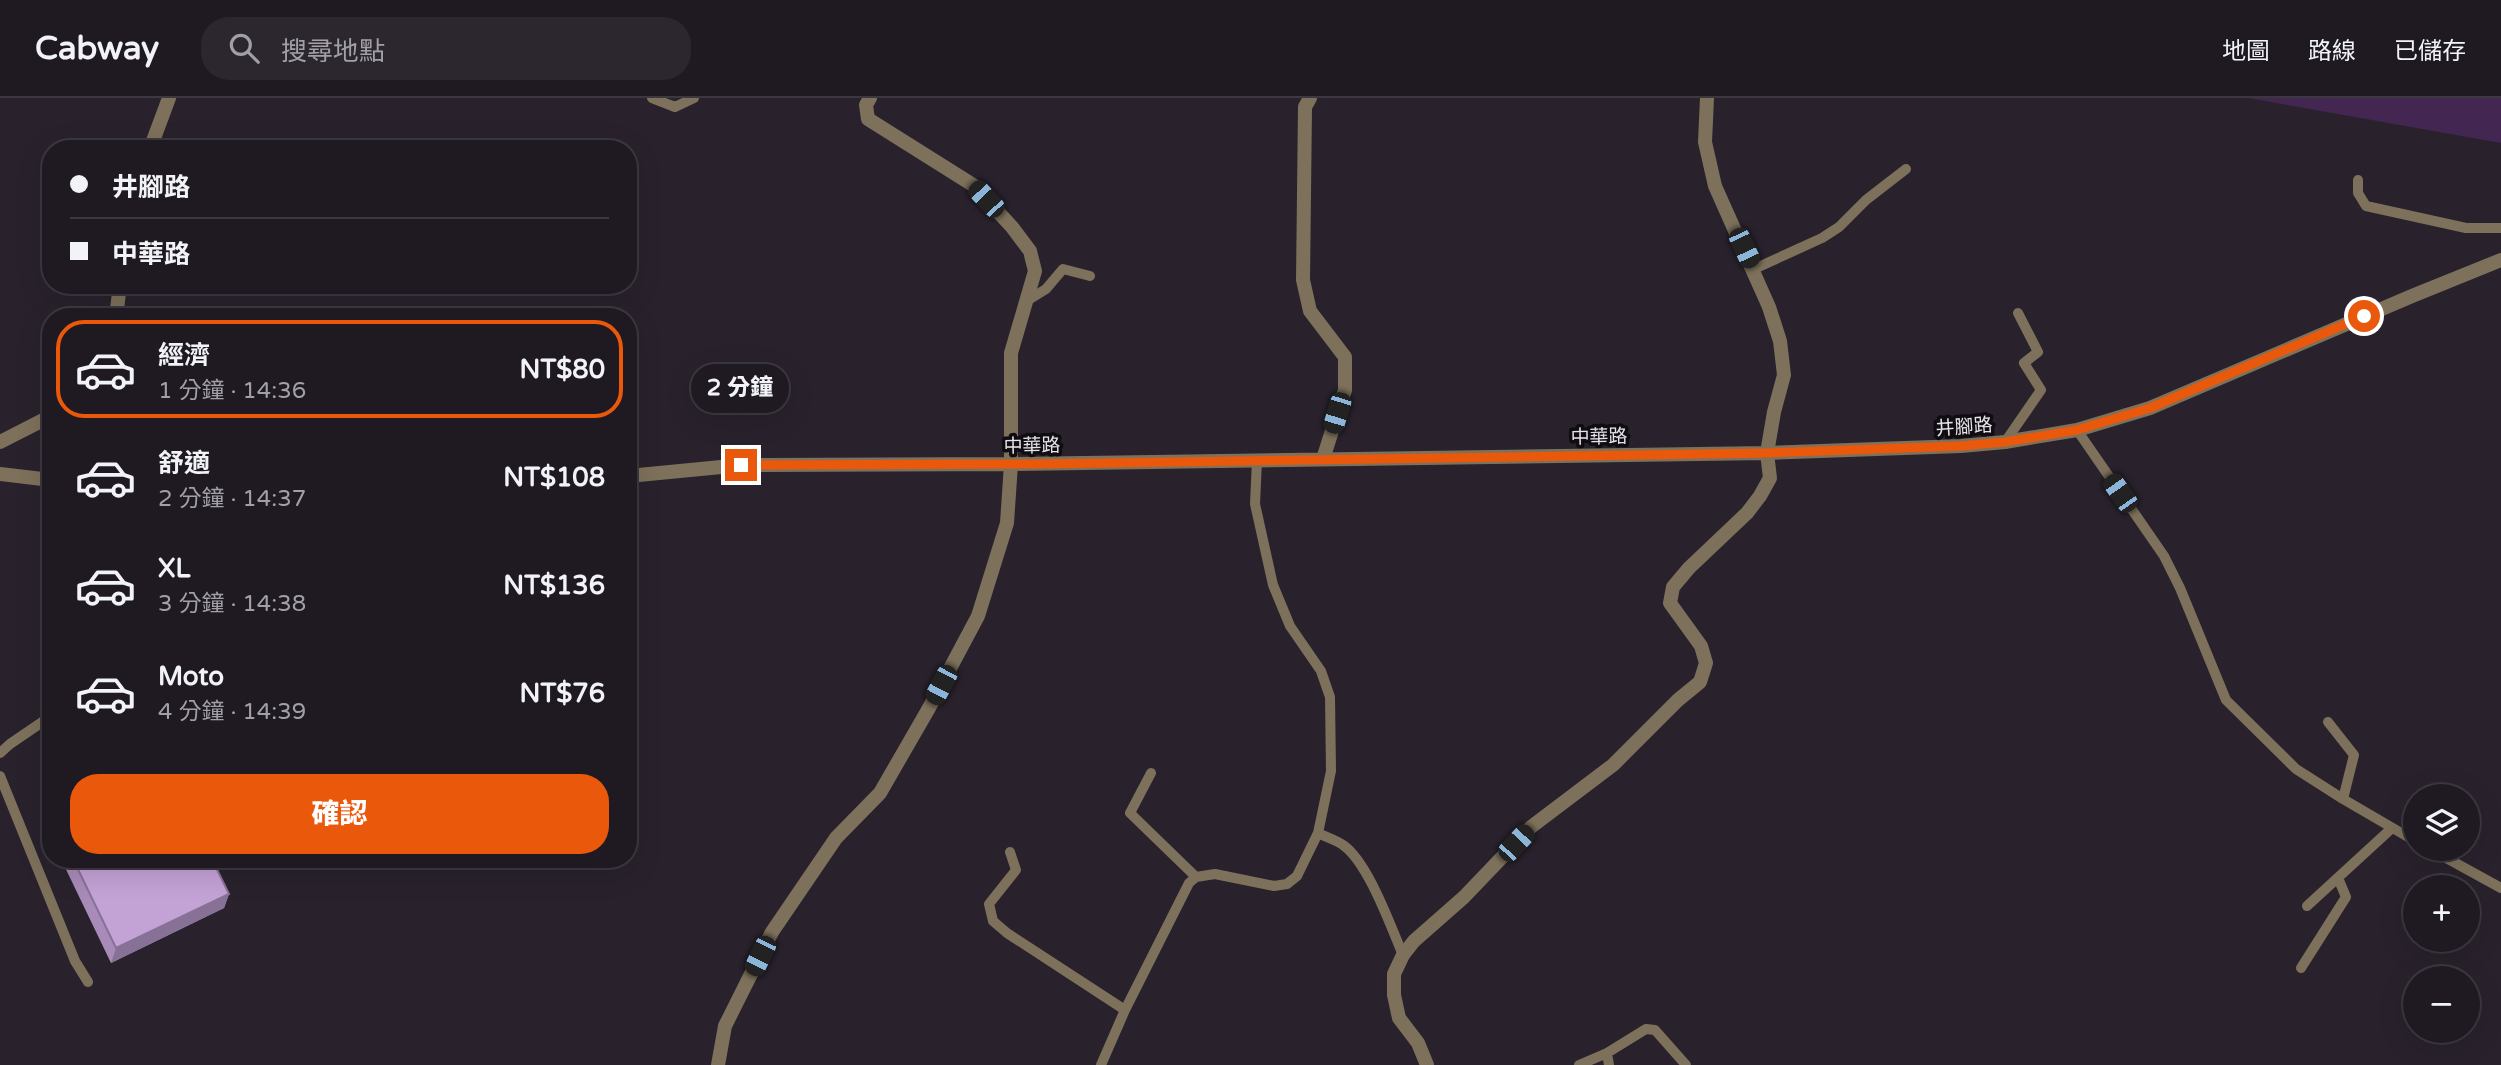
<!DOCTYPE html>
<html lang="zh-TW">
<meta charset="utf-8">
<style>
:root{--surface:#1f1a22;--page:#2c272f;--text:#f1f3f6;--muted:#a1a1a5;--line:#3c3840;--accent:#ea580c}
body{margin:0;font-family:"Varela Round","Noto Sans TC",sans-serif;background:var(--page);color:var(--text);height:100vh;display:flex;flex-direction:column;font-size:26px;white-space:nowrap}
*{box-sizing:border-box;margin:0}
p{font-size:23px;color:var(--muted)}
.icon{flex:none;width:38px;height:38px;fill:none;stroke:currentColor;stroke-width:2;stroke-linecap:round;stroke-linejoin:round}
.map{position:relative;flex:1;overflow:hidden}
.drawer{position:absolute;left:42px;top:210px;width:595px;height:560px;display:flex;flex-direction:column;background:var(--surface);border-radius:28px;box-shadow:0 7px 28px #0002,0 0 0 2px var(--line)}
.drawer>*{flex:none}
.guide{position:absolute;left:42px;top:42px;width:595px;height:154px;border-radius:28px;box-shadow:0 7px 28px #0002,0 0 0 2px var(--line);display:grid;align-content:center;height:154px;padding:0 28px;background:var(--surface)}
.buttons{position:absolute;left:2403px;top:686px;display:grid;gap:14px}
.buttons a{display:grid;place-items:center;width:77px;height:77px;border-radius:50%;background:var(--surface);box-shadow:0 7px 28px #0002,0 0 0 2px var(--line);font-size:35px}
.end{position:absolute;width:32px;height:32px;margin:-16px;border:9px solid #ea580c;background:#fff;box-shadow:0 0 0 4px #fff}
.from{border-radius:50%}
.bubble{position:absolute;height:49px;border-radius:24px;background:var(--surface);box-shadow:0 7px 28px #0002,0 0 0 2px var(--line);font-size:23px;font-weight:800;line-height:49px;text-align:center}
.car{position:absolute;width:21px;height:42px;margin:-21px -10px;border-radius:9px;box-shadow:0 0 5px 2px #0007;background:linear-gradient(#222 24%,#8ab4d8 0 40%,#222 0 76%,#8ab4d8 0 86%,#222 0)}
.guide b{display:flex;align-items:center;gap:24px;height:66px;font-size:26px}
.guide b+b{border-top:2px solid var(--line)}
.guide i{width:18px;height:18px;background:var(--text)}
ul{padding:12px 0 0;list-style:none}
li{display:flex;align-items:center;gap:21px;height:98px;margin:0 14px 10px;padding:0 14px;border:4px solid transparent;border-radius:28px}
li div{flex:1}
li b{display:block;font-size:26px}
li em{font-style:normal;font-weight:800}
li.selected{border-color:var(--accent)}
li>.icon{width:63px;height:63px;stroke-width:1.5}
.button{display:flex;gap:14px;margin-top:auto;padding:14px 28px}
.button a{flex:1;height:80px;border-radius:28px;background:var(--accent);color:#fff;font-size:28px;font-weight:800;line-height:80px;text-align:center}
header{display:flex;align-items:center;gap:42px;box-sizing:border-box;height:98px;padding:0 35px;background:var(--surface);border-bottom:2px solid var(--line)}
header strong{font-size:33px}
nav{display:flex;gap:38px;margin-inline-start:auto;font-size:24px}
.search{width:490px;height:63px;background:var(--page);display:flex;align-items:center;gap:18px;box-sizing:border-box;padding:0 24px;border-radius:28px;color:var(--muted);font-size:26px}
.map>svg:first-child{display:block}
.green{fill:#432752}
.lines{fill:none;stroke-linecap:round;stroke-linejoin:round}
.lane{stroke:#7e715b;stroke-width:10}
.street{stroke:#7e715b;stroke-width:14}
.wall{fill:#a88bb8}
.shaded-wall{fill:#887196}
.building{fill:#c3a2d6;stroke:#887196;stroke-width:2}
.route{stroke:#ea580c;stroke-width:9}
.labels{text-anchor:middle;stroke-width:7;stroke-linejoin:round;paint-order:stroke}
.street-label{font-size:19px;fill:#e7e3ea;stroke:#100d12}
</style>
<header>
<strong>Cabway</strong>
<div class="search"><svg class="icon" aria-label="search" viewBox="0 0 24 24"><circle cx="10" cy="10" r="6"/><path d="M15 15l6 6"/></svg>搜尋地點</div>
<nav><a>地圖</a><a>路線</a><a>已儲存</a></nav>
</header>
<div class="map">
<svg width="2501" height="967" viewBox="0 0 2501 967">
<rect width="100%" height="100%" fill="#29222d"/>
<!-- green -->
<path class="green" d="M2248 0H2501V45Z"/>
<g class="lines">
<!-- lane -->
<path class="lane" d="M652 0 675 9 694 0
M2358 82V95L2366 108 2466 130H2501
M1754 171 1822 140 1839 129 1866 102 1906 71
M1025 204 1046 191 1063 171 1090 178
M2077 332 2164 458 2180 490 2226 602 2296 671 2343 701 2415 743
M2005 344 2041 292 2024 265 2038 254 2018 215
M2328 624 2354 657 2343 701
M0 655 10 646 51 618
M1151 675 1130 715 1196 779
M0 678 75 863 88 884
M1318 735C1326 739 1336 742 1343 747 1368 764 1391 829 1403 857
M2430 751 2501 790
M1010 754 1016 772 989 806 993 823 1007 835 1125 912
M2307 808 2392 730
M2301 870 2346 799 2338 780
M1101 967 1125 912 1189 785 1196 779 1215 776 1274 788 1287 786 1297 778 1318 735 1331 673 1330 599 1321 573 1290 528 1273 487 1255 406 1257 362
M1579 967 1607 955
M1609 967 1607 955 1646 931 1655 932 1686 967"/>
<!-- street -->
<path class="street" d="M1310 0 1305 9 1303 182 1310 213 1345 259V292L1323 361
M150 51 169 0
M116 219 120 187
M0 344 51 318
M0 376 51 382
M628 378 742 367 1011 366 1767 355 1961 348 2005 344 2077 332 2150 310 2412 198 2501 162
M718 967 725 928 772 834 836 740 880 695 929 610 978 518 1007 425 1011 366V255L1035 173 1030 153 1012 129 973 87 868 21 866 7 870 0
M1427 967 1418 945 1399 920 1394 897V876L1403 857 1414 843 1464 799 1531 729 1613 667 1678 602 1700 584 1706 565 1701 548 1670 505 1673 489 1689 470 1747 415 1760 398 1770 380 1767 355 1774 314 1784 277 1780 243 1769 209 1715 88 1705 44 1707 0"/>
</g>
<!-- wall -->
<path class="wall" d="M61 761H212L229 796 224 810 111 865Z"/>
<!-- shaded-wall -->
<path class="shaded-wall" d="M229 796 224 810 111 865 116 850Z"/>
<!-- building -->
<path class="building" d="M73 761H212L229 796 116 850Z"/>
<g class="lines">
<!-- route -->
<path class="route" d="M741 367 1038 366 1767 355 1961 348 2005 344 2077 332 2150 310 2364 218"/>
</g>
<g class="labels">
<!-- street labels -->
<g class="street-label">
<text transform="translate(1964 328) rotate(-4)" y="7">井腳路</text>
<text transform="translate(1599 338) rotate(-1)" y="7">中華路</text>
<text transform="translate(1032 347) rotate(-1)" y="7">中華路</text>
</g>
</g>
</svg>
<div class="buttons">
<a><svg class="icon" aria-label="layers" viewBox="0 0 24 24"><path d="M12 4l9 5-9 5-9-5zM3 14l9 5 9-5"/></svg></a>
<a>+</a>
<a>−</a>
</div>
<i class="end from" style="left:2364px;top:218px"></i>
<i class="end" style="left:741px;top:367px"></i>
<div class="bubble" style="left:691px;top:266px;width:98px">2 分鐘</div>
<i class="car" style="left:986px;top:101px;rotate:317deg"></i>
<i class="car" style="left:1744px;top:150px;rotate:155deg"></i>
<i class="car" style="left:1337px;top:315px;rotate:197deg"></i>
<i class="car" style="left:2120px;top:395px;rotate:325deg"></i>
<i class="car" style="left:941px;top:587px;rotate:208deg"></i>
<i class="car" style="left:1516px;top:745px;rotate:43deg"></i>
<i class="car" style="left:760px;top:858px;rotate:206deg"></i>
<div class="guide">
<b><i class="from"></i>井腳路</b>
<b><i></i>中華路</b>
</div>
<section class="drawer">
<ul>
<li class="selected"><svg class="icon" aria-label="car" viewBox="0 0 24 24"><path d="M5 17H2v-5l4-1 3-4h7l3 4 3 1v5h-3M9 17h6M6 11h13"/><circle cx="7" cy="17" r="2"/><circle cx="17" cy="17" r="2"/></svg><div><b>經濟</b><p>1 分鐘 · 14:36</p></div><em>NT$80</em></li>
<li><svg class="icon" aria-label="car" viewBox="0 0 24 24"><path d="M5 17H2v-5l4-1 3-4h7l3 4 3 1v5h-3M9 17h6M6 11h13"/><circle cx="7" cy="17" r="2"/><circle cx="17" cy="17" r="2"/></svg><div><b>舒適</b><p>2 分鐘 · 14:37</p></div><em>NT$108</em></li>
<li><svg class="icon" aria-label="car" viewBox="0 0 24 24"><path d="M5 17H2v-5l4-1 3-4h7l3 4 3 1v5h-3M9 17h6M6 11h13"/><circle cx="7" cy="17" r="2"/><circle cx="17" cy="17" r="2"/></svg><div><b>XL</b><p>3 分鐘 · 14:38</p></div><em>NT$136</em></li>
<li><svg class="icon" aria-label="car" viewBox="0 0 24 24"><path d="M5 17H2v-5l4-1 3-4h7l3 4 3 1v5h-3M9 17h6M6 11h13"/><circle cx="7" cy="17" r="2"/><circle cx="17" cy="17" r="2"/></svg><div><b>Moto</b><p>4 分鐘 · 14:39</p></div><em>NT$76</em></li>
</ul>
<div class="button"><a>確認</a></div>
</section>
</div>
